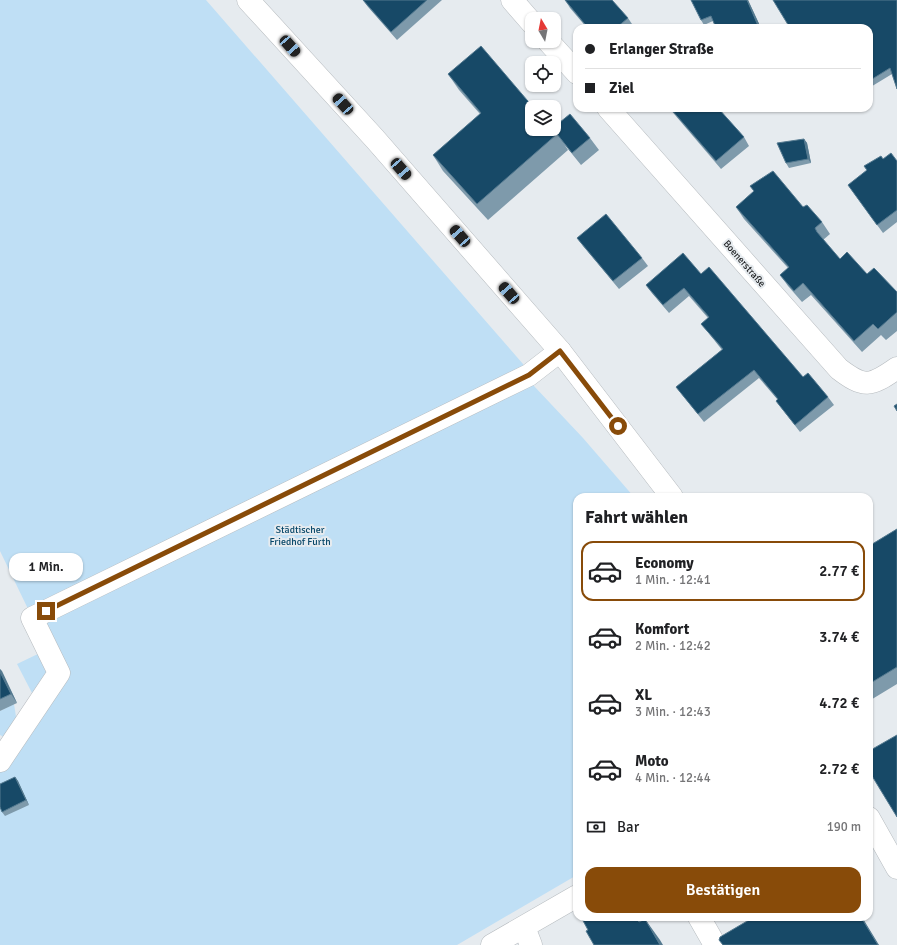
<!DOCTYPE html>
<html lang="de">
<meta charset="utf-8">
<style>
:root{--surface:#fff;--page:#f6f6f6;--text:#202124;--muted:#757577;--line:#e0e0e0;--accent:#884b09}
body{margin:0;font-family:Signika,sans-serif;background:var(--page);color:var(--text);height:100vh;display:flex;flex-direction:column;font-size:15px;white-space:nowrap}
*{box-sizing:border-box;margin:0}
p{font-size:13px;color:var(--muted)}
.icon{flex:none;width:22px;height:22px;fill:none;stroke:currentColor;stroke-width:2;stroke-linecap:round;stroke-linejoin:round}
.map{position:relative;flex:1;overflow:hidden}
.panel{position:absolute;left:573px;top:493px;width:300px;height:428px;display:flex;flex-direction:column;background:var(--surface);border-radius:12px;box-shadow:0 1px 3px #0004}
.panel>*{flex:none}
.banner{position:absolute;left:573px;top:24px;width:300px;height:88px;border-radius:12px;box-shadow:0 1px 3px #0004;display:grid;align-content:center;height:88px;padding:0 12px;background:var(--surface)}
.needle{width:26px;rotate:350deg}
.tools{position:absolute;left:525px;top:12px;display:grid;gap:8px}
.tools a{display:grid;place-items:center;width:36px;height:36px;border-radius:8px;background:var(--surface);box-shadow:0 1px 3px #0004;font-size:20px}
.end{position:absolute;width:18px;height:18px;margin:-9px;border:5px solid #884b09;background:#fff;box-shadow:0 0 0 2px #fff}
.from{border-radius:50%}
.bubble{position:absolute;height:28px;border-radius:12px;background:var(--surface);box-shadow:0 1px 3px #0004;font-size:13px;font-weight:600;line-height:28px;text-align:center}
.car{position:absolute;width:12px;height:24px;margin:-12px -6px;border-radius:5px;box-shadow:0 0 3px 1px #0007;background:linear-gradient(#222 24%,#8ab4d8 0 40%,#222 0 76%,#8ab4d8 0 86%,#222 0)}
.banner b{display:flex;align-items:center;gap:14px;height:38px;font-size:15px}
.banner b+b{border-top:1px solid var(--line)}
.banner i{width:10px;height:10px;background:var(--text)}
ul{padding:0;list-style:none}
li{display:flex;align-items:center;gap:12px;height:60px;margin:0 8px 6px;padding:0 4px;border:2px solid transparent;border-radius:12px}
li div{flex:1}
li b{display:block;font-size:15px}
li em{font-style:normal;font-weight:600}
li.on{border-color:var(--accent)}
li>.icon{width:36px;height:36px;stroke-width:1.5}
h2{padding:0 12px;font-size:18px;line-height:48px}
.pay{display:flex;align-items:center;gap:10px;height:44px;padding:0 12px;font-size:15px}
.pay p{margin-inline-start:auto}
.action{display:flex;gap:8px;margin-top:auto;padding:8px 12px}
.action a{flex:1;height:46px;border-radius:12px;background:var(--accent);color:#fff;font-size:16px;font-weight:600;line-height:46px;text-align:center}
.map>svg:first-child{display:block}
.green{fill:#bfdff5}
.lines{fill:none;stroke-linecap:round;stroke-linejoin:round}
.minor-casing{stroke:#b6bbbf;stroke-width:23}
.major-casing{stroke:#b6bbbf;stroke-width:23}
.minor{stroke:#fff;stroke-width:22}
.major{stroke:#fff;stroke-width:22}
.wall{fill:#7e9aab}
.shaded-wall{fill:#557a90}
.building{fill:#174967;stroke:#557a90}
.route{stroke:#884b09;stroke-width:5}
.labels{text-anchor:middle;stroke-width:4;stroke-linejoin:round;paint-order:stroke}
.street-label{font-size:10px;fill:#1e2022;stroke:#e6ebef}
.park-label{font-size:10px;fill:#064668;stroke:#e6ebef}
</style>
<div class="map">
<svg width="897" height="945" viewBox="0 0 897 945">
<rect width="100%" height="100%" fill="#e6ebef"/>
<!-- green -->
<path class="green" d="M0 0H206L523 364 534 386 583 438 634 497H577V875L457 945H0V761L59 673 0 551Z
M42 652 51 671 36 692 32 693 17 664Z
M14 704 17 723 4 737 0 735V711Z"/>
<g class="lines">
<!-- minor casing -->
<g class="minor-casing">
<path id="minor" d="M512 0 532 23
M548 41 577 73
M608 108 839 369C864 388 870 387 897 368
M0 761 59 673 32 618 529 375 560 351
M699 917 715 945
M524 927 531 945
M492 945 577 896"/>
</g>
<!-- major casing -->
<g class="major-casing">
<path id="major" d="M248 0 375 139 560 351 672 497
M869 818 897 868"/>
</g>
<!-- minor -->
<use href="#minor" class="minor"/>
<!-- major -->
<use href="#major" class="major"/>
</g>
<!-- wall -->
<path class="wall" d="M363 0H442L397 40 368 7Z
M565 0 628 18 634 27 632 28H587L570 8Z
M748 0 761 28H716L713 21 704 25 701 20Z
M897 0 892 74 869 88V28Z
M448 74 532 129 590 138 599 150 581 165 564 144 568 150 488 220 443 171 433 155 480 114 459 90Z
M669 108H718L744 137 749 146 721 169Z
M761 108H774L764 112Z
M804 139 807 143 811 163 789 168 786 163Z
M883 159 897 161V222L883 233 848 185 867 171 864 166Z
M750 186 803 207 822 222 830 234 823 240 840 259 867 274 897 292V331L886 340 881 335 862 352 811 295 802 302 788 286 780 275 788 268 744 219 736 207 754 191Z
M577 238 642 258 648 266 619 289 583 246Z
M701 274 803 377 828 397 834 405 800 432 776 401 777 399 759 378 704 422 676 387 722 350 707 331 701 324 708 318 689 296 669 313 651 292 646 285Z
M897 529V684L869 701V546Z
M0 669 17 703 0 711Z
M15 777 18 781 29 805 5 816 2 812Z"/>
<!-- shaded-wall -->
<path class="shaded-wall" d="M747 0H748L761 28H759Z
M804 139 807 143 811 163 808 159Z
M0 669 2 671 17 703 11 694 0 672Z
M15 777 18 781 29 805 26 800Z
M636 917H639L654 944 639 922Z
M861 917H862L879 945H878Z
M645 919 660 940 663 945H660Z"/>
<!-- building -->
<path class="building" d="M363 0H427L391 32Z
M565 0H612L628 18 616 28H588Z
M691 0H747L759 28H716L711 16 701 20Z
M773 0H897V89L890 68 869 81V28H790Z
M481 46 533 107H532V129H553L557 134 477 204 433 155 481 113 448 74Z
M670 108H718L744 137 716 161Z
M570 114 590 138 572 153 553 129H554V127Z
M804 139 808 159 786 163 777 143Z
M891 153 897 161V210L877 225 848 185 867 170 864 166 881 156 883 159Z
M773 171 803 207 807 205 822 222 815 228 817 232 840 259 847 252 867 274 874 268 876 270 897 292V312L878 329 873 324 854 341 803 283 794 291 780 275 789 267 736 207 754 191 750 186Z
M606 214 642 258 613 281 577 238Z
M683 253 701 274 709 267 803 377 808 373 828 397 795 425 776 401 778 399 754 370 698 414 676 387 723 349 701 324 709 317 684 288 663 305 646 285Z
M897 404V411L894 406Z
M897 529V667L869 684V546Z
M0 672 11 694 0 699Z
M897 735V817L869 771V751Z
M15 777 26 800 2 812 0 807V784Z
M581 917H636L639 922 645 919 660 945H594L586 931 588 930Z
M754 917H861L878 945H723L719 940 720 937Z"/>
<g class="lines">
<!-- route -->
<path class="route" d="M46 611 529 375 560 351 618 426"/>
</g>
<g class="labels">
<!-- street labels -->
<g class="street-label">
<text transform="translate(745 263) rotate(49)" y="4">Boenerstraße</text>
</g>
<!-- park labels -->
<g class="park-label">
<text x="300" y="533">Städtischer<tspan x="300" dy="12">Friedhof Fürth</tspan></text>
</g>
</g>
</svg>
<div class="tools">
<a><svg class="needle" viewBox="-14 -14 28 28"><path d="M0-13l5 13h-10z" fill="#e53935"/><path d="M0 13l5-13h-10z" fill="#757577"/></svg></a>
<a><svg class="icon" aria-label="locate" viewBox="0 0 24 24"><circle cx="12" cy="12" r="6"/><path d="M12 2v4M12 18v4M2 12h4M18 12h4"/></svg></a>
<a><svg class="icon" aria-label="layers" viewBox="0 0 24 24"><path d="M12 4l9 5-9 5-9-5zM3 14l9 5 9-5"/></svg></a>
</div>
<i class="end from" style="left:618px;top:426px"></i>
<i class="end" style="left:46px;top:611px"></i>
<div class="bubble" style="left:9px;top:553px;width:74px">1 Min.</div>
<i class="car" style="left:290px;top:46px;rotate:138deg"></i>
<i class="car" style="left:343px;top:104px;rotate:318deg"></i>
<i class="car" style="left:401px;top:169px;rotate:139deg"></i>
<i class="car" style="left:460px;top:236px;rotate:319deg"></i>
<i class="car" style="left:509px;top:293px;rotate:319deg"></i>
<div class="banner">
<b><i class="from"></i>Erlanger Straße</b>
<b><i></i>Ziel</b>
</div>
<section class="panel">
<h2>Fahrt wählen</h2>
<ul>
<li class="on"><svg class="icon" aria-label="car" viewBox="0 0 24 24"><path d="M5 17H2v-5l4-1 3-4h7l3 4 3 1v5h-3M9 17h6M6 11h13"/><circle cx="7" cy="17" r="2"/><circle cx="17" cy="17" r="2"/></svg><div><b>Economy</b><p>1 Min. · 12:41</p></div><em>2.77 €</em></li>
<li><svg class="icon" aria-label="car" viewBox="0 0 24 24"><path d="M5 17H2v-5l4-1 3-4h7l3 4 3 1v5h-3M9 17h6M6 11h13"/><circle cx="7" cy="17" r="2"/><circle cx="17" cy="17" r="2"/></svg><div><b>Komfort</b><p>2 Min. · 12:42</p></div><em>3.74 €</em></li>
<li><svg class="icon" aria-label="car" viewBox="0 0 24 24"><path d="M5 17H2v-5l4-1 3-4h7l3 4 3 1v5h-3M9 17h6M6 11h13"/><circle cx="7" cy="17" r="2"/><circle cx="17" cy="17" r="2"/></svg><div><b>XL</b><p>3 Min. · 12:43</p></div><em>4.72 €</em></li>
<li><svg class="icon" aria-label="car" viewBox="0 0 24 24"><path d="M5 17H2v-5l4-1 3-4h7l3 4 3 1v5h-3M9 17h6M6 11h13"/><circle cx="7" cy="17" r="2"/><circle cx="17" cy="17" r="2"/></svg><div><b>Moto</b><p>4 Min. · 12:44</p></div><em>2.72 €</em></li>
</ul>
<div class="pay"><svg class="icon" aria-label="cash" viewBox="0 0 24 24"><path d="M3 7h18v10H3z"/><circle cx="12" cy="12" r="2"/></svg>Bar<p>190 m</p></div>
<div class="action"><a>Bestätigen</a></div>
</section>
</div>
